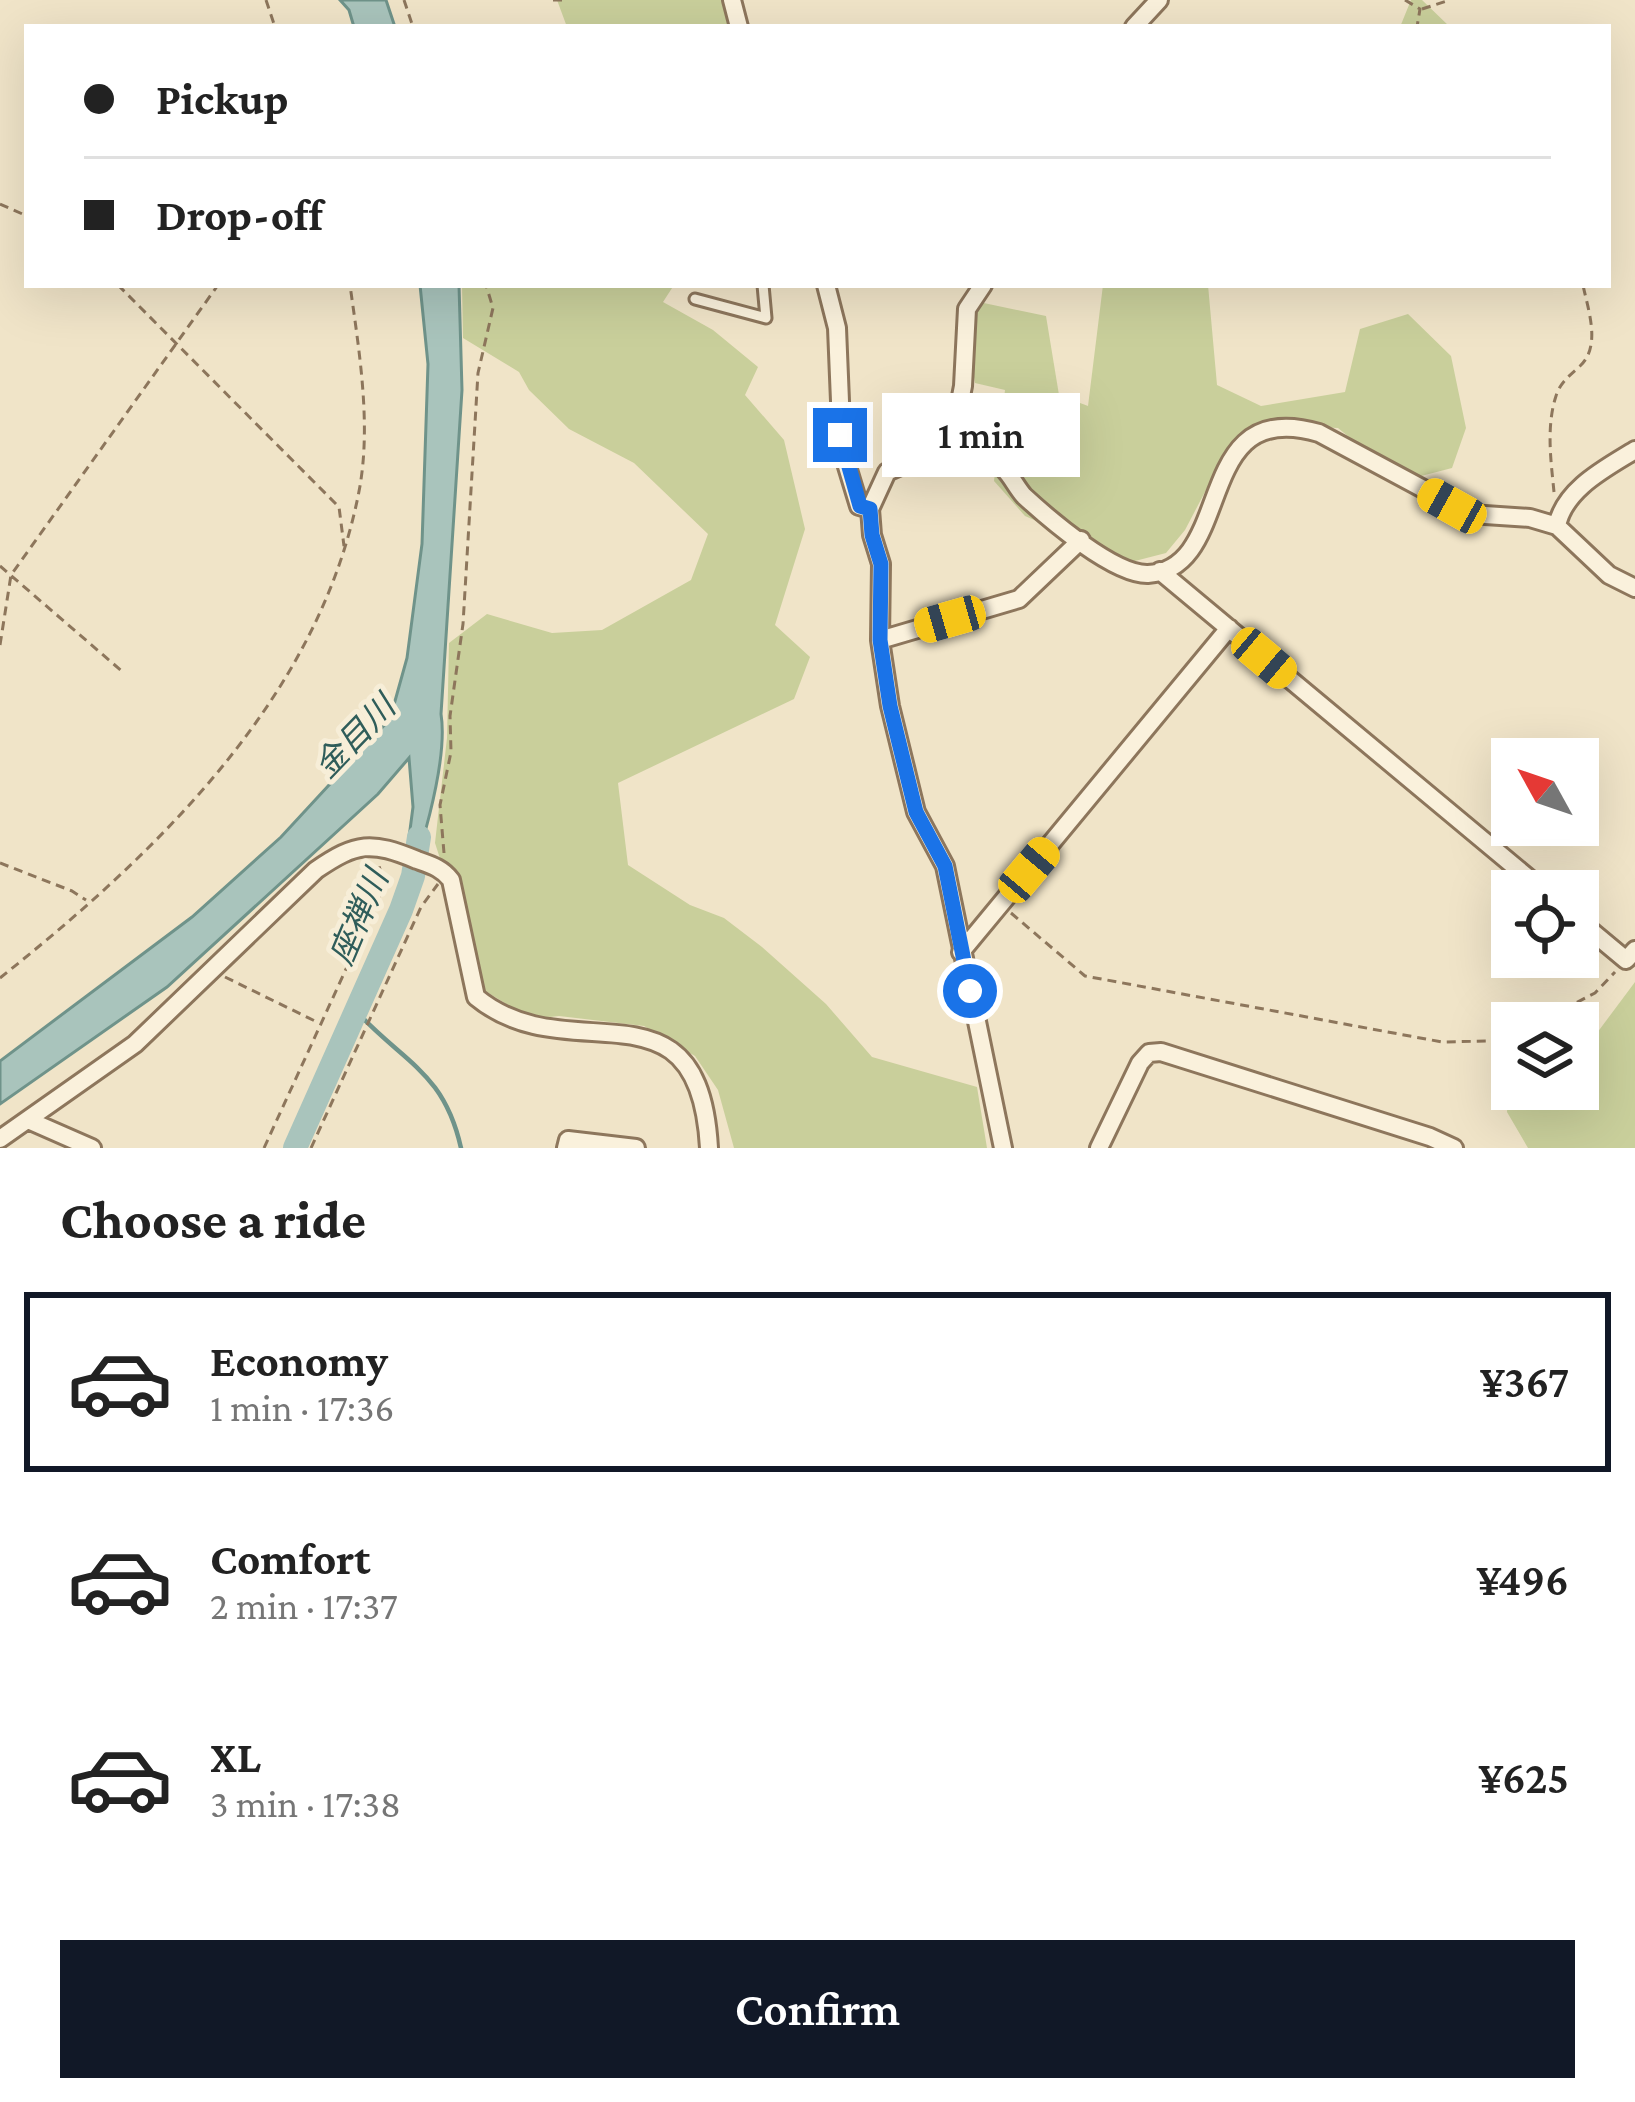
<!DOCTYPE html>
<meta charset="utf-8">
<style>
:root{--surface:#fff;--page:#f2f2f2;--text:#222;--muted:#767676;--line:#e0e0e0;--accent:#111827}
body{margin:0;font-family:"Crimson Pro","Noto Sans JP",serif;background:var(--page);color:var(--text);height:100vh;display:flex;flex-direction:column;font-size:45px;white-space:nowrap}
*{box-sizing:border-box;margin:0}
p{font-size:39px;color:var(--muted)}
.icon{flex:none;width:66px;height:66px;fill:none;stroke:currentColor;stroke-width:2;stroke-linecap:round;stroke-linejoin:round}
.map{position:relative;height:1148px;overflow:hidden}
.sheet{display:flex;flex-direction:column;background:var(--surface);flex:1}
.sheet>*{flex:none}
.top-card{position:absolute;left:24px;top:24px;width:1587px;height:264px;border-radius:0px;box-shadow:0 12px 48px #0002;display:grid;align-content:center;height:264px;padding:0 60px;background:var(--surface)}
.needle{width:78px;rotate:310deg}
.controls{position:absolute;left:1491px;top:738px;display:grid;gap:24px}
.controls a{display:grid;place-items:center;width:108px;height:108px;border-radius:0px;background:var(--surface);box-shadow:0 12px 48px #0002;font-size:60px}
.end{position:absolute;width:54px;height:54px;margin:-27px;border:15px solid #1a73e8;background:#fff;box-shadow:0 0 0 6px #fff}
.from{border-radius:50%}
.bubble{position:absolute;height:84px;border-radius:0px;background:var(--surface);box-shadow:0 12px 48px #0002;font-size:39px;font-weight:600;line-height:84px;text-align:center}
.car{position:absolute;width:36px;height:72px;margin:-36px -18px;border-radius:15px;box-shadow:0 0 9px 3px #0007;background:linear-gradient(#f5c518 24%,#345 0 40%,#f5c518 0 76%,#345 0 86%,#f5c518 0)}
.top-card b{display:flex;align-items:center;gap:42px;height:114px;font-size:45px}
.top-card b+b{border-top:3px solid var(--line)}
.top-card i{width:30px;height:30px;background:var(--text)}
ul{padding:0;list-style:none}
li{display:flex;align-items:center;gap:36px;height:180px;margin:0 24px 18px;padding:0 36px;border:6px solid transparent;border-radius:0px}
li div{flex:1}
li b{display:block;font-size:45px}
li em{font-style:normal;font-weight:600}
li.selected{border-color:var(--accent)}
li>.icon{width:108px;height:108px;stroke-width:1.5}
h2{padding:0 60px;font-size:54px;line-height:144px}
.action{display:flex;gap:24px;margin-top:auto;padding:24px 60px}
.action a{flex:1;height:138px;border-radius:0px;background:var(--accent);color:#fff;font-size:48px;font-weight:600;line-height:138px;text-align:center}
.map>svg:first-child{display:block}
.green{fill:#c9cf9b}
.water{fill:#a9c4bc;stroke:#6f938a;stroke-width:3}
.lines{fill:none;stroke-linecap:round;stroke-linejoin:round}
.stream{stroke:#6f938a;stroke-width:4.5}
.river{stroke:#a9c4bc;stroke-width:24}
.service-casing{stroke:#8d765c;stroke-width:15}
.minor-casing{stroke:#8d765c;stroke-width:22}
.path{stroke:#8d765c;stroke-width:3;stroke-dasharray:9 6;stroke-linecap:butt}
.service{stroke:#faf1dc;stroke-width:9}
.minor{stroke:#faf1dc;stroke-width:16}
.route{stroke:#1a73e8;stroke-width:15}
.labels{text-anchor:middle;stroke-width:10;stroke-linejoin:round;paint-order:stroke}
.water-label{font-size:33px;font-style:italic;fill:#2f5d5a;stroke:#f7eed8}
</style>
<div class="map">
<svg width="1635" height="1148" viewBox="0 0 1635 1148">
<rect width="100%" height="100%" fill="#f0e4c8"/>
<!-- green -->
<path class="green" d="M557 0H728L735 27H567Z
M1411 0H1422L1450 27H1400Z
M462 285H674L663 302 713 330 758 367 745 395 784 440 805 529 775 625 810 657 794 699 618 783 628 865 690 905 724 918 762 947 826 1004 872 1057 977 1087 987 1148H734L718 1090 695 1056 644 1026 559 1016 531 1019 482 989 435 843 447 738 449 643 487 614 552 633 602 630 691 580 708 534 634 463 569 429 529 390 519 372 463 338Z
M1103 285H1208L1217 385 1261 406 1345 392 1360 329 1408 314 1451 356 1466 428 1452 468 1402 481 1338 428 1258 424 1227 450 1185 530 1166 553 1131 562 1025 516 994 481 1005 390 975 383 965 323 979 302 1046 316 1059 395 1088 406Z
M1635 982V1148H1528L1507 1112 1510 1052 1512 1089H1578V1043L1591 1041Z"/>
<!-- water -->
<path class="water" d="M340 0H386L395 27H354L349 10Z
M420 285H459L462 390 441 714C449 764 417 864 399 914L413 807 409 758 378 794 167 987 0 1104V1061L192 917 281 837 390 719 407 658 422 544 428 364Z"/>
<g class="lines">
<!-- stream -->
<path class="stream" d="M356 1011C404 1063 444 1072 461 1148"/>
<!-- river -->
<path class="river" d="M295 1148 401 910 413 876 419 837"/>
<!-- service casing -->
<g class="service-casing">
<path id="service" d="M695 299 766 318 763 285"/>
</g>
<!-- minor casing -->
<g class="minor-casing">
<path id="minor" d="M732 0 739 27
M1134 27 1159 0
M826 285 837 328 842 450 859 506 870 509
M952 443 963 386 967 309 983 285
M1557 526C1564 489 1606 468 1635 450
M1160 571 1544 891
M880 640 1019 599 1081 540
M1578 920 1626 960 1635 950
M961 952 1229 628
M28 1120 92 1148
M0 1139 135 1044 316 870C357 842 371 841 417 860 431 865 442 868 451 880L476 997C570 1075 699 969 709 1148
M566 1148 568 1140 636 1148
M1003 1148 945 866 916 812 890 706 880 640 881 564 872 535 870 509 887 472 952 443C970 449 987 454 1002 467 1011 475 1016 487 1024 496 1049 519 1114 575 1148 574 1237 569 1190 395 1319 433L1470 514 1530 518 1557 526 1609 575 1635 588
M1099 1148 1140 1063 1149 1053 1161 1052 1430 1137 1454 1148"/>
</g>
<!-- path -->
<path class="path" d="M266 0 275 27
M404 0 413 27
M553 0H562
M1405 0 1420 9 1417 27
M1422 9 1450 0
M0 204 27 216
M118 285 339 507 344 546
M1554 492C1551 461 1546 427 1556 396 1560 383 1569 376 1579 367 1602 347 1588 310 1583 285
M0 566 124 673
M0 645 11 575 218 285
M444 853 440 805 451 752 450 716 463 624 478 373 493 308 486 285
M0 863 72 891 86 900
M1011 913 1085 976 1442 1042 1488 1041 1512 1032
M225 977 319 1023
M0 978C159 851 322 695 360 486 371 421 359 350 350 285
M1537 1023 1595 993 1615 972
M264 1148 385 884 379 866
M311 1148 421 907 438 884"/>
<!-- service -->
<use href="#service" class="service"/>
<!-- minor -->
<use href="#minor" class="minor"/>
</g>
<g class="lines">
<!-- route -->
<path class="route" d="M840 435 860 506 870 509 872 535 881 564 880 640 890 706 916 812 945 866 970 991"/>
</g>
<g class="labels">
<!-- water labels -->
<g class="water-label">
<text transform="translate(354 736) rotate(-46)" y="12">金目川</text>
<text transform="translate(358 917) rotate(-67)" y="12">座禅川</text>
</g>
</g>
</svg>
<div class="controls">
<a><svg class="needle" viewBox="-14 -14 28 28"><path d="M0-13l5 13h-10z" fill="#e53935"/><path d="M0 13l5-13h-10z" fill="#767676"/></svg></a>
<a><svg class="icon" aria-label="locate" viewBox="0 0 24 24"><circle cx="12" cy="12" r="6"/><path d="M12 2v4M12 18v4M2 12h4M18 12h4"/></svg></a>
<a><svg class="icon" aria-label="layers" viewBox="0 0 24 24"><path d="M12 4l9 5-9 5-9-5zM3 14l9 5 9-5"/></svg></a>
</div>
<i class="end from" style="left:970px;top:991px"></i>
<i class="end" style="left:840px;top:435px"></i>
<div class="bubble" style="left:882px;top:393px;width:198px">1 min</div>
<i class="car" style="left:1452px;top:506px;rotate:299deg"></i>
<i class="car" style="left:950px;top:619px;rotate:254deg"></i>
<i class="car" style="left:1264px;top:658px;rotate:130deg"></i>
<i class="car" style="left:1029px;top:870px;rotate:40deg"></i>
<div class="top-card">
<b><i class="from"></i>Pickup</b>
<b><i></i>Drop-off</b>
</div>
</div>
<section class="sheet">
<h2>Choose a ride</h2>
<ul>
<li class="selected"><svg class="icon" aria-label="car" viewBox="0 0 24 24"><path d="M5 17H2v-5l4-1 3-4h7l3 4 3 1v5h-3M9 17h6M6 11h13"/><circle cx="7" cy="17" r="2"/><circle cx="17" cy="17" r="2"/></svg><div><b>Economy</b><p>1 min · 17:36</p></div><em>¥367</em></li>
<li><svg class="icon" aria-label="car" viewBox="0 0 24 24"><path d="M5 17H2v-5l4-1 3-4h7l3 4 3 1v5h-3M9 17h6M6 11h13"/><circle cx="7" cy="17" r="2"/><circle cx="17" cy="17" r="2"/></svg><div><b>Comfort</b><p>2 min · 17:37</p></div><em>¥496</em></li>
<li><svg class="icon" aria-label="car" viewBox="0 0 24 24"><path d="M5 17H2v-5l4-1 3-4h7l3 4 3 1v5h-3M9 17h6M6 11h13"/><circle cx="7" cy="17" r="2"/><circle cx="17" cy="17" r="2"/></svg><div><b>XL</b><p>3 min · 17:38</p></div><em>¥625</em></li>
</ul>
<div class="action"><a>Confirm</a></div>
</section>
